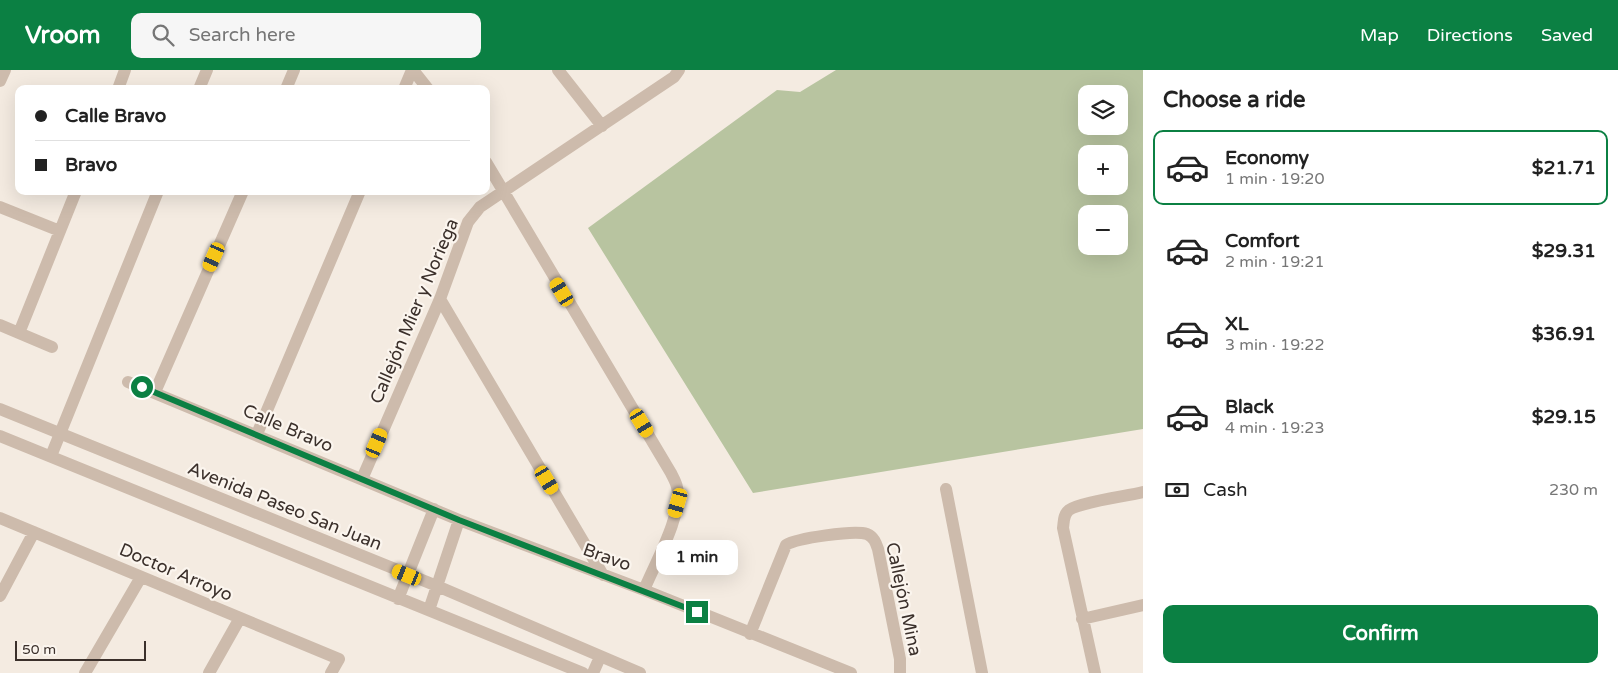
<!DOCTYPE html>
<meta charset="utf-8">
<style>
:root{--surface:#fff;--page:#f6f6f6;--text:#222;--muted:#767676;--line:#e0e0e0;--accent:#0b8043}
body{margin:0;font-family:"Varela Round",sans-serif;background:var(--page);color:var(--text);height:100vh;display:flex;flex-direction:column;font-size:19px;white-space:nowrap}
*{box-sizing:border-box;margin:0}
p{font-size:16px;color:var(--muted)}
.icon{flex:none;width:28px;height:28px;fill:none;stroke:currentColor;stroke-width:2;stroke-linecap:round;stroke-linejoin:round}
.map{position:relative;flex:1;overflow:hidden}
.side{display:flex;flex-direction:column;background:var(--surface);width:475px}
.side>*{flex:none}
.hud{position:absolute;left:15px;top:15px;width:475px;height:110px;border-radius:10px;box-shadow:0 5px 20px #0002;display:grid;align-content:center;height:110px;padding:0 20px;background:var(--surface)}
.controls{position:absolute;left:1078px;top:15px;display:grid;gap:10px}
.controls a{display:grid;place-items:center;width:50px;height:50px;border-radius:10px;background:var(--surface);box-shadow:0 5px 20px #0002;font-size:25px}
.scale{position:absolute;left:15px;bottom:12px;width:131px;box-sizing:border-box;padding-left:5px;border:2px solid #3b302b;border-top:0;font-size:14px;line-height:18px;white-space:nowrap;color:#3b302b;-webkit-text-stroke:4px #fbf5ee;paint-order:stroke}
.end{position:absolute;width:22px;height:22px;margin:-11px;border:6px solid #0b8043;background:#fff;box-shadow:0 0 0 2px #fff}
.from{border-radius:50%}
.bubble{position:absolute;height:35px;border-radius:10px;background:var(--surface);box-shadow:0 5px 20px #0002;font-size:16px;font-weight:700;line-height:35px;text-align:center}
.car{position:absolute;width:15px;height:30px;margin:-15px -8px;border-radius:6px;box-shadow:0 0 4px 1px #0007;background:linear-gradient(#f5c518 24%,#345 0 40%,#f5c518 0 76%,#345 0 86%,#f5c518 0)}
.hud b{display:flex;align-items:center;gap:18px;height:48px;font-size:19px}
.hud b+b{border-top:1px solid var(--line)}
.hud i{width:12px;height:12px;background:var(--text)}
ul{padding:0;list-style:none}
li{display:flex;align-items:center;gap:15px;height:75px;margin:0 10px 8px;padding:0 10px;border:2px solid transparent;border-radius:10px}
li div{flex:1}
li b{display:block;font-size:19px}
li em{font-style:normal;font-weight:700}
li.selected{border-color:var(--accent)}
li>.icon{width:45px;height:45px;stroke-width:1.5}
h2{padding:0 20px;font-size:22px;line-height:60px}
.pay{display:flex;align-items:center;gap:12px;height:55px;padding:0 20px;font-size:19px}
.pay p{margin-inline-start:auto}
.cta{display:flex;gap:10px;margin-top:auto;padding:10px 20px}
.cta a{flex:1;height:58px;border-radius:10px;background:var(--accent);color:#fff;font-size:20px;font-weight:700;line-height:58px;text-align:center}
header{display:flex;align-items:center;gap:30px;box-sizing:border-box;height:70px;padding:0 25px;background:var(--accent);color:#fff}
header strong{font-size:24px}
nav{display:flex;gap:28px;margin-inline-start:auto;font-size:18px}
.search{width:350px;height:45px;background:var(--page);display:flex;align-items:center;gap:12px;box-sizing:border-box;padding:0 18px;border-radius:10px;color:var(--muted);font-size:19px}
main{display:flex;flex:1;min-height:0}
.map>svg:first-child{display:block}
.green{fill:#b8c4a0;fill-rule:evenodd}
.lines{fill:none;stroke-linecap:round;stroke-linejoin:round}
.minor{stroke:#cdbbac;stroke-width:12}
.route{stroke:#0b8043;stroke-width:6}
.labels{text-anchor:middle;stroke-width:4.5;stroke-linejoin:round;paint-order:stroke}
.street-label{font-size:18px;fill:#3b302b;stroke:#fbf5ee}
</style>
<header>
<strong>Vroom</strong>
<div class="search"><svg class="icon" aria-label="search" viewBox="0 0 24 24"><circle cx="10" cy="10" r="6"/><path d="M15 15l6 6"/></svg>Search here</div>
<nav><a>Map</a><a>Directions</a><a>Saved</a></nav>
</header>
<main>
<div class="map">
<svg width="1143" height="603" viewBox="0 0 1143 603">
<rect width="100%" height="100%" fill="#f4ebe1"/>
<!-- green -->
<path class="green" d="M836 0H1143V359L753 423 588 158 777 20 800 22ZM1086 24H1119V56H1086ZM1086 84H1119V116H1086ZM1086 144H1119V176H1086Z"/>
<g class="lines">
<!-- minor -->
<path class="minor" d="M413 0 428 19
M558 0 602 56
M0 11 5 0
M118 19 125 0
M199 19 207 0
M286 19 294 0
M404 19 412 0
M486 92 671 403C673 407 676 412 677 417 684 443 654 495 644 520
M0 137 60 161
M440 229 603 505
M0 255 52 277
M19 263 76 121
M128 312 459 450 644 520 851 603
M155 322 243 121
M0 339 437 516 640 603
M257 364 360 121
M0 366 583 603
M51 386 158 121
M362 409 440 229 468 152 480 137 674 7 679 0
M946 419 982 603
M0 448 339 589 331 603
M0 526 34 462
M398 529 434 439
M429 540 459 450
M1082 549 1143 535
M750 564 786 475C797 468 854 460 867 464 874 467 876 473 878 479L900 589V603
M85 603 141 507
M209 603 240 548
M593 603 600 587
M1095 603 1063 458C1064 452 1063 445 1069 440 1080 432 1128 426 1143 422"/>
</g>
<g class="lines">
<!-- route -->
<path class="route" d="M142 317 459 450 697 542"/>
</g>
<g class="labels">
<!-- street labels -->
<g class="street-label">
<text transform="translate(414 241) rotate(-67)" y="6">Callejón Mier y Noriega</text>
<text transform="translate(288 358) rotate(23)" y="6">Calle Bravo</text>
<text transform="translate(285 436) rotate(22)" y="6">Avenida Paseo San Juan</text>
<text transform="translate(607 487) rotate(20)" y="6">Bravo</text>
<text transform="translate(176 502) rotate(23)" y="6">Doctor Arroyo</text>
<text transform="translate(904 529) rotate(78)" y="6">Callejón Mina</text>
</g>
</g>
</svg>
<div class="controls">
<a><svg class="icon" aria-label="layers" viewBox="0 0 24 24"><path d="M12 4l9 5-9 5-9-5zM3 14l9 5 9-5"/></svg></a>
<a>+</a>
<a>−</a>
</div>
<div class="scale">50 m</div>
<i class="end from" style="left:142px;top:317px"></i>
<i class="end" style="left:697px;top:542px"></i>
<div class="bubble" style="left:656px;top:470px;width:82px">1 min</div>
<i class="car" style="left:214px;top:187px;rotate:204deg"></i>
<i class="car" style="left:562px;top:222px;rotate:329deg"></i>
<i class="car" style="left:642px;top:353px;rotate:149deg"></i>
<i class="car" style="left:377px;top:373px;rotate:23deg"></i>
<i class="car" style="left:547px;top:410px;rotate:149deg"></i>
<i class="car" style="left:678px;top:433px;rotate:196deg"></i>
<i class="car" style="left:407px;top:505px;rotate:292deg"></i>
<div class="hud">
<b><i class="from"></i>Calle Bravo</b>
<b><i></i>Bravo</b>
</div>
</div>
<section class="side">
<h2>Choose a ride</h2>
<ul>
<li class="selected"><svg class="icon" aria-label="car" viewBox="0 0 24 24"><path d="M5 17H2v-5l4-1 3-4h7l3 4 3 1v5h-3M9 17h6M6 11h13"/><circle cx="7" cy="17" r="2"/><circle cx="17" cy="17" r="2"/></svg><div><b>Economy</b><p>1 min · 19:20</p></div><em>$21.71</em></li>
<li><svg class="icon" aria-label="car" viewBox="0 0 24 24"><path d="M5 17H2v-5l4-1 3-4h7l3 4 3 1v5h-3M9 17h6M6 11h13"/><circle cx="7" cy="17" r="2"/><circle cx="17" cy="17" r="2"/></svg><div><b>Comfort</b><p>2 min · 19:21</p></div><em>$29.31</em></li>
<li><svg class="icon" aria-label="car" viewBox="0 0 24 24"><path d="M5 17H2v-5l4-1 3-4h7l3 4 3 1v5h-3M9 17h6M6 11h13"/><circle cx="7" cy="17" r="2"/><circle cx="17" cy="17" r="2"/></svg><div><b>XL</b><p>3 min · 19:22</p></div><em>$36.91</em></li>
<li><svg class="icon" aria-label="car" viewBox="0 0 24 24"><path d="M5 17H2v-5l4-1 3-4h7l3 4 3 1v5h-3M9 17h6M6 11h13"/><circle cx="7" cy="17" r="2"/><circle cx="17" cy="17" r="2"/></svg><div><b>Black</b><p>4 min · 19:23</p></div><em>$29.15</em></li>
</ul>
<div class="pay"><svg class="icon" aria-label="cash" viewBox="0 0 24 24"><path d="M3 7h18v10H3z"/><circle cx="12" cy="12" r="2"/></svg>Cash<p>230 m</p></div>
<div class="cta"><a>Confirm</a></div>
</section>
</main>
